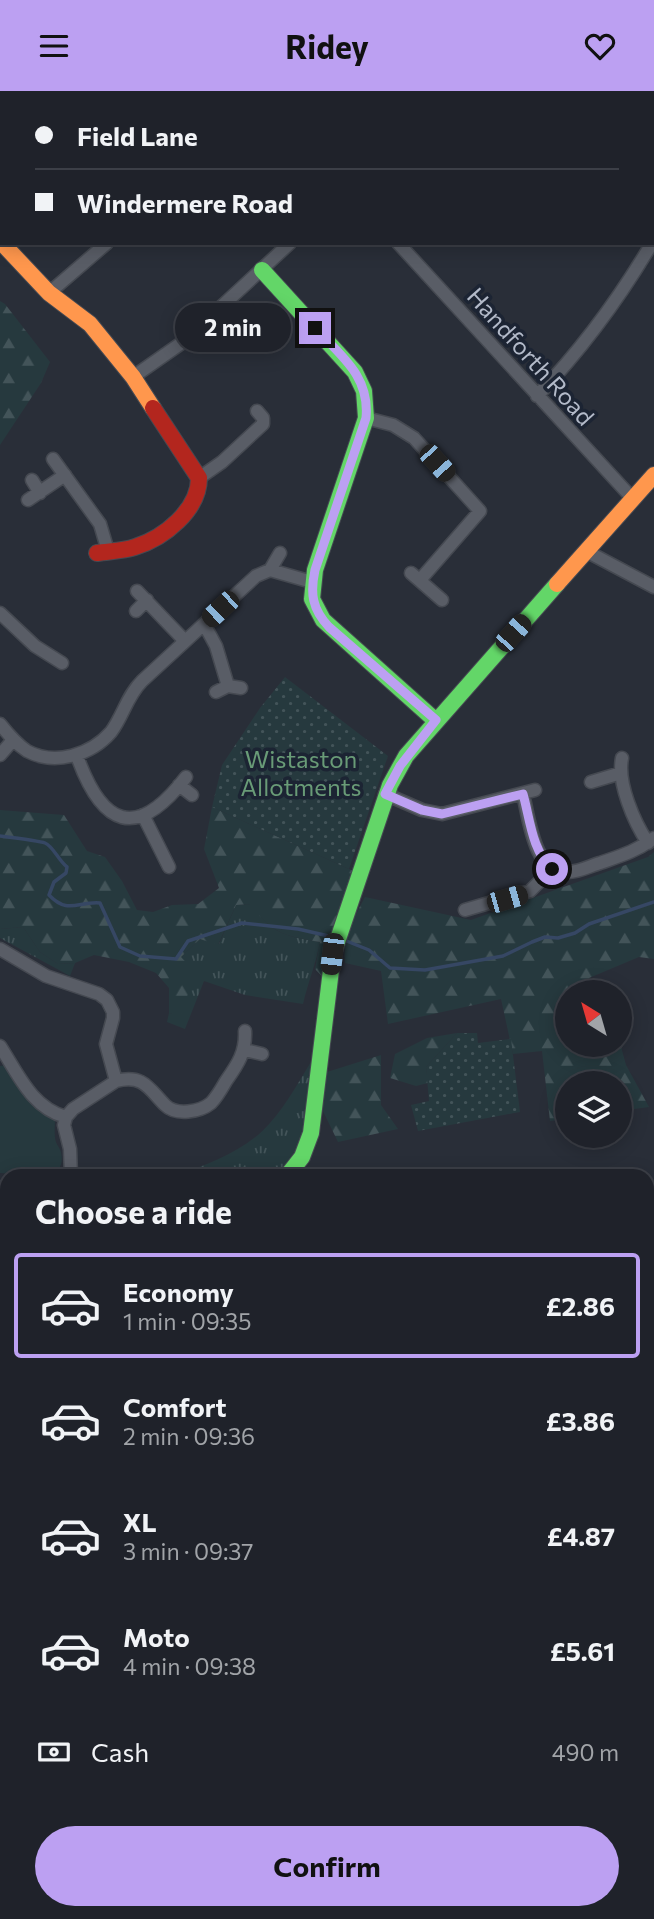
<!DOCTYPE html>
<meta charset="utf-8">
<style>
:root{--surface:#1f222a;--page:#272a32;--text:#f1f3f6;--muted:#a1a4a8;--line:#3c3f47;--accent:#bca0f2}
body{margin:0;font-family:Commissioner,sans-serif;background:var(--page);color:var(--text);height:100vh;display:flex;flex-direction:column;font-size:26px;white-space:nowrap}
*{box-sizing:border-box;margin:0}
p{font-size:23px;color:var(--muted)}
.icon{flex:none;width:38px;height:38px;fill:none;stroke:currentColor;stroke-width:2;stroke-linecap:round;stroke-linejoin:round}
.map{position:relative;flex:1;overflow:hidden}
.sheet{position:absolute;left:0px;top:1078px;width:654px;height:751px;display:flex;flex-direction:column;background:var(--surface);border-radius:21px 21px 0 0;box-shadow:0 4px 18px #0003,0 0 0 2px var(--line)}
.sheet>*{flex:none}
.banner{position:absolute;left:0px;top:0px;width:654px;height:154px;box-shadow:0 4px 18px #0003,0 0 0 2px var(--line);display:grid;align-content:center;height:154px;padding:0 35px;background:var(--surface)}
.needle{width:46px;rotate:323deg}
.tools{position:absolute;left:555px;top:889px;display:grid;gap:14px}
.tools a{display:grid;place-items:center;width:77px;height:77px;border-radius:50%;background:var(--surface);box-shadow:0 4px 18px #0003,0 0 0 2px var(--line);font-size:35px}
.end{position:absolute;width:32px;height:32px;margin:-16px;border:9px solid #bca0f2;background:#111;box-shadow:0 0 0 4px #111}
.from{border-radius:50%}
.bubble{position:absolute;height:49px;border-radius:24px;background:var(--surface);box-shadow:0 4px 18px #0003,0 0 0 2px var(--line);font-size:23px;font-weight:700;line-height:49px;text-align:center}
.car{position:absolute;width:21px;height:42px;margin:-21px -10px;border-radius:9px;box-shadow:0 0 5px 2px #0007;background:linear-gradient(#222 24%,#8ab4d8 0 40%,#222 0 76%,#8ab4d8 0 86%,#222 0)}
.banner b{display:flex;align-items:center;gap:24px;height:66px;font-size:26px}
.banner b+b{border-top:2px solid var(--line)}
.banner i{width:18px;height:18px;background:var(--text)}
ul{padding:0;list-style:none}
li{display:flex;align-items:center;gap:21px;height:105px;margin:0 14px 10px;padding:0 21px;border:4px solid transparent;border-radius:7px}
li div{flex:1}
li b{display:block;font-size:26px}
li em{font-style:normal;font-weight:700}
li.on{border-color:var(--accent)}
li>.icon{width:63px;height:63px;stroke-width:1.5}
h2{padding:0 35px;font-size:32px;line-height:84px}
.pay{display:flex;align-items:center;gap:18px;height:77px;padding:0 35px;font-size:26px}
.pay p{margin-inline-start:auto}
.button{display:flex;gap:14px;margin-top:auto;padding:14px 35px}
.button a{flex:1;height:80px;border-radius:42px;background:var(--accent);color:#111;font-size:28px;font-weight:700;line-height:80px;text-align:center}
header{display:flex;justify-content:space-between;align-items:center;height:91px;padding:0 35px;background:var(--accent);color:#111;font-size:32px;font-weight:700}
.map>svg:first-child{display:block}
.grass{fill:url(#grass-tufts)}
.forest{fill:url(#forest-firs)}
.park{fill:#26393e}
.garden{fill:url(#garden-dots)}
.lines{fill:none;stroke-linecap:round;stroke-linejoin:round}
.stream{stroke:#364764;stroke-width:3.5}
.street-casing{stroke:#454951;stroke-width:15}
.fast-casing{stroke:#454951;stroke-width:18}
.slow-casing{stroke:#454951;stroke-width:18}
.jam-casing{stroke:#454951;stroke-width:18}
.street{stroke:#595d66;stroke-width:12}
.fast{stroke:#63d668;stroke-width:16}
.slow{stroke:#ff974d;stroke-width:16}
.jam{stroke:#b3261e;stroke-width:16}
.route{stroke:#bca0f2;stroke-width:9}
.labels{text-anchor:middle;stroke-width:7;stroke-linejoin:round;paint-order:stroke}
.street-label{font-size:24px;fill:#b3bac9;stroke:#1c2433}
.park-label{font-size:24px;fill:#699b77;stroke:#1c2433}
</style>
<header><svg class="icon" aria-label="menu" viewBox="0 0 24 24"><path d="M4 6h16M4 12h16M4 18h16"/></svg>Ridey<svg class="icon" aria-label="heart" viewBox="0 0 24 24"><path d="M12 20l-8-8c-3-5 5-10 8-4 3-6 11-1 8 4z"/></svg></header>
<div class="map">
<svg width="654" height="1828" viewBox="0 0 654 1828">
<defs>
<pattern id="grass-tufts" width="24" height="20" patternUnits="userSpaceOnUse" patternTransform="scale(1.75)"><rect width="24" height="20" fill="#26393e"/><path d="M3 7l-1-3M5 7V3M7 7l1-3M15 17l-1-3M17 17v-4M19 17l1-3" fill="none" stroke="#435459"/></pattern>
<pattern id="forest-firs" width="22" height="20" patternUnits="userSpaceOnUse" patternTransform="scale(1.75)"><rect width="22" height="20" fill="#26393e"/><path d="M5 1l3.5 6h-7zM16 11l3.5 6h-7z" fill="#435459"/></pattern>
<pattern id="garden-dots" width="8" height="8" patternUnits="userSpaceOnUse" patternTransform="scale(1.75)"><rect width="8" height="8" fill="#26393e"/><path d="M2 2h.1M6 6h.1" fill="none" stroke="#435459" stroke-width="1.8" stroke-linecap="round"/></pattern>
</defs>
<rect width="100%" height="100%" fill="#292e38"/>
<!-- grass -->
<path class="grass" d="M251 813C272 843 285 845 320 851 316 873 308 891 303 913L245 904 204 890 185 938 167 931 169 922 181 924V866L200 848 219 853 236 814Z
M23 836 40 861 58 873 75 872 70 885 0 847V838Z
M316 963 302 1054 278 1085H175C208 1073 246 1060 270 1032 288 1012 301 986 316 963Z"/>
<!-- forest -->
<path class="forest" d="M0 210 5 213 50 271 41 292 0 354Z
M212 716 360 783 329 893 315 878 320 851C285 845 272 843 250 813L236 814 218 854 200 848 181 866 195 881 181 925 169 922V897L156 882 129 871 94 864 75 872 58 873 40 861 23 836 0 838V719L64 724 87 760 105 766 122 790 137 819 153 821 172 814 198 813 219 797 204 758Z
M654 761V868L639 866 589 887 596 901H567V954H620V952L626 974 649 1016 620 1020V992H567V1028L550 1030 542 960 513 963 501 908 388 933 381 880 345 872C342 847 354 827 365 806L471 829 648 766Z
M457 942 426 976 428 992 416 995 390 987 395 963 427 947Z
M381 964V1014L398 1038 338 1051 321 1016 327 981Z"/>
<!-- park -->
<path class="park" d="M6 974C16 995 31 1020 55 1028 55 1035 54 1044 56 1051 57 1054 60 1057 61 1061 69 1096 19 1083 0 1082V975Z"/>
<!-- garden -->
<path class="garden" d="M285 586 388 665 349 778 212 716 222 674 260 617Z
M457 942H477L478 952 511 948 520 1021 418 1040 411 1014 429 1010 426 976Z"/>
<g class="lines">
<!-- stream -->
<path class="stream" d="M0 745C8 746 40 750 45 752 53 755 58 769 67 776L66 782 54 791 49 804C68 824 78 810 100 812L120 856 140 865 176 868 188 850 242 832 298 838 333 846
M344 849 369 859 390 877 425 879 503 865 532 851 545 846 558 847 575 842 589 833 654 811"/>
<!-- street casing -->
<g class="street-casing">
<path id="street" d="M160 0 162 2
M238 0 240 2
M442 0 443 2
M575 0 576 2
M94 2 95 0
M493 2 496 0
M0 46 2 48
M0 114 2 112
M398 152 633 408
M49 202 107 152
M133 286 183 251 290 152
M537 305C582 258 619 208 652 152
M366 327 393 334 414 347 480 420 420 489
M53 368 100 433 108 460
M199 387 222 371 263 333V327L257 320
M32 389 40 402
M28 409 65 384
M586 460 654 496
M270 479 280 462
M411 482 442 509
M137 500 185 550
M136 520 147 509
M0 522 35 555 62 572
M204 533 216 555 228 595
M216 601 228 595 241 597
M0 633C8 643 16 653 27 660 55 675 91 664 111 641 123 625 127 605 142 590L256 485 270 479 312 491
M0 664 13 649
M77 665C102 735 136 751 186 686
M622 667C617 692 634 731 648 752
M591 691 621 682
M179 694 192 704
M385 703 422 719 442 723 535 699
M523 703C529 727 534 784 568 781 579 781 590 775 600 772 620 765 637 760 654 747
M143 724 169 776
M465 819 530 800 552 778
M0 858 46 885 99 903 107 909 113 921V927L106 953 116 990 73 1018 66 1026 64 1034 70 1058 71 1085
M0 955C18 983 32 1017 66 1026
M245 959 262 963
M116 990C144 983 149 998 165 1014 176 1025 200 1021 211 1012 217 1006 222 997 226 990 238 973 246 961 245 940"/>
</g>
<!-- fast casing -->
<g class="fast-casing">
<path id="fast" d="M262 179 355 281 364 300 366 327 315 479 312 508 323 529 436 630
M287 1085 302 1066 311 1042 333 863 390 694 406 665 557 493"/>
</g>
<!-- slow casing -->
<g class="slow-casing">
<path id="slow" d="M2 152 49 202 90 233 133 286 153 317
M557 493 654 384"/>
</g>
<!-- jam casing -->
<g class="jam-casing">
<path id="jam" d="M97 462C110 460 123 460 135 456 164 447 199 419 199 387L153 317
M0 1098H7"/>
</g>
<!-- street -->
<use href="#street" class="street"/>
<!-- fast -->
<use href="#fast" class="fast"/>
<!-- slow -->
<use href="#slow" class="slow"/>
<!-- jam -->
<use href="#jam" class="jam"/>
</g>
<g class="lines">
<!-- route -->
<path class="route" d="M315 237C341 265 370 285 366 327L315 479C310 502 312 518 329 536L436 629 400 675 385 703 422 719 442 723 523 703C530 728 532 760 552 778"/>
</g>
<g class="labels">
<!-- street labels -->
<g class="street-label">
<text transform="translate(530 266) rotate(48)" y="8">Handforth Road</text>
</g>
<!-- park labels -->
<g class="park-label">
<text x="301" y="677">Wistaston<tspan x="301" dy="28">Allotments</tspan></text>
</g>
</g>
</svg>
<div class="tools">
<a><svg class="needle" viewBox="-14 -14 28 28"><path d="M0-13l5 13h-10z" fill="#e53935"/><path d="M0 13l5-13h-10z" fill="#a1a4a8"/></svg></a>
<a><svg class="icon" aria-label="layers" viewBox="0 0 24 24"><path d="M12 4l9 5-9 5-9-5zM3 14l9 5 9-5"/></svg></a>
</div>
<i class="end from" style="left:552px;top:778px"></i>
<i class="end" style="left:315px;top:237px"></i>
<div class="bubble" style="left:175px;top:212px;width:116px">2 min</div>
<i class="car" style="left:437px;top:372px;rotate:138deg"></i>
<i class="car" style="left:220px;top:518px;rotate:227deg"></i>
<i class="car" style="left:513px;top:542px;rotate:42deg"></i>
<i class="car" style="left:507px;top:808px;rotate:74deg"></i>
<i class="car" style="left:332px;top:863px;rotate:187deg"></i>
<div class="banner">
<b><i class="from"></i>Field Lane</b>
<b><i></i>Windermere Road</b>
</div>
<section class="sheet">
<h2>Choose a ride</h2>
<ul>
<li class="on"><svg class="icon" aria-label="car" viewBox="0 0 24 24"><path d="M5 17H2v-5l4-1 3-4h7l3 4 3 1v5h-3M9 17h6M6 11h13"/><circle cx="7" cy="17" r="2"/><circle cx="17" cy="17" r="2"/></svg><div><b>Economy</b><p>1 min · 09:35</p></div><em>£2.86</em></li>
<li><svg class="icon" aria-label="car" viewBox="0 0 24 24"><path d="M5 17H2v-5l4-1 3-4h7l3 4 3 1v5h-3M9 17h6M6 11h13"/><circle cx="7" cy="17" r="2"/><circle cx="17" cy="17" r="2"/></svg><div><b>Comfort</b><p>2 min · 09:36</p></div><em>£3.86</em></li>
<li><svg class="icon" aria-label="car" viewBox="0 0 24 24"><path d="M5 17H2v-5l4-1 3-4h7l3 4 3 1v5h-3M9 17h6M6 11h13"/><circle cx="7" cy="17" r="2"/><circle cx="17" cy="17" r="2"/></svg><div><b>XL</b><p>3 min · 09:37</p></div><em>£4.87</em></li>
<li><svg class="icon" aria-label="car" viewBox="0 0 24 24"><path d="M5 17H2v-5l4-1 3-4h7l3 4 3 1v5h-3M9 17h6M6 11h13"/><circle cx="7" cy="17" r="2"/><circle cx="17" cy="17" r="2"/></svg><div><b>Moto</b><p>4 min · 09:38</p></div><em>£5.61</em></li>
</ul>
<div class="pay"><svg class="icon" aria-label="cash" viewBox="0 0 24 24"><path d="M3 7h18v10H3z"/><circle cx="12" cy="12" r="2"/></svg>Cash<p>490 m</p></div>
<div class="button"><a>Confirm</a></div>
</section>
</div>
